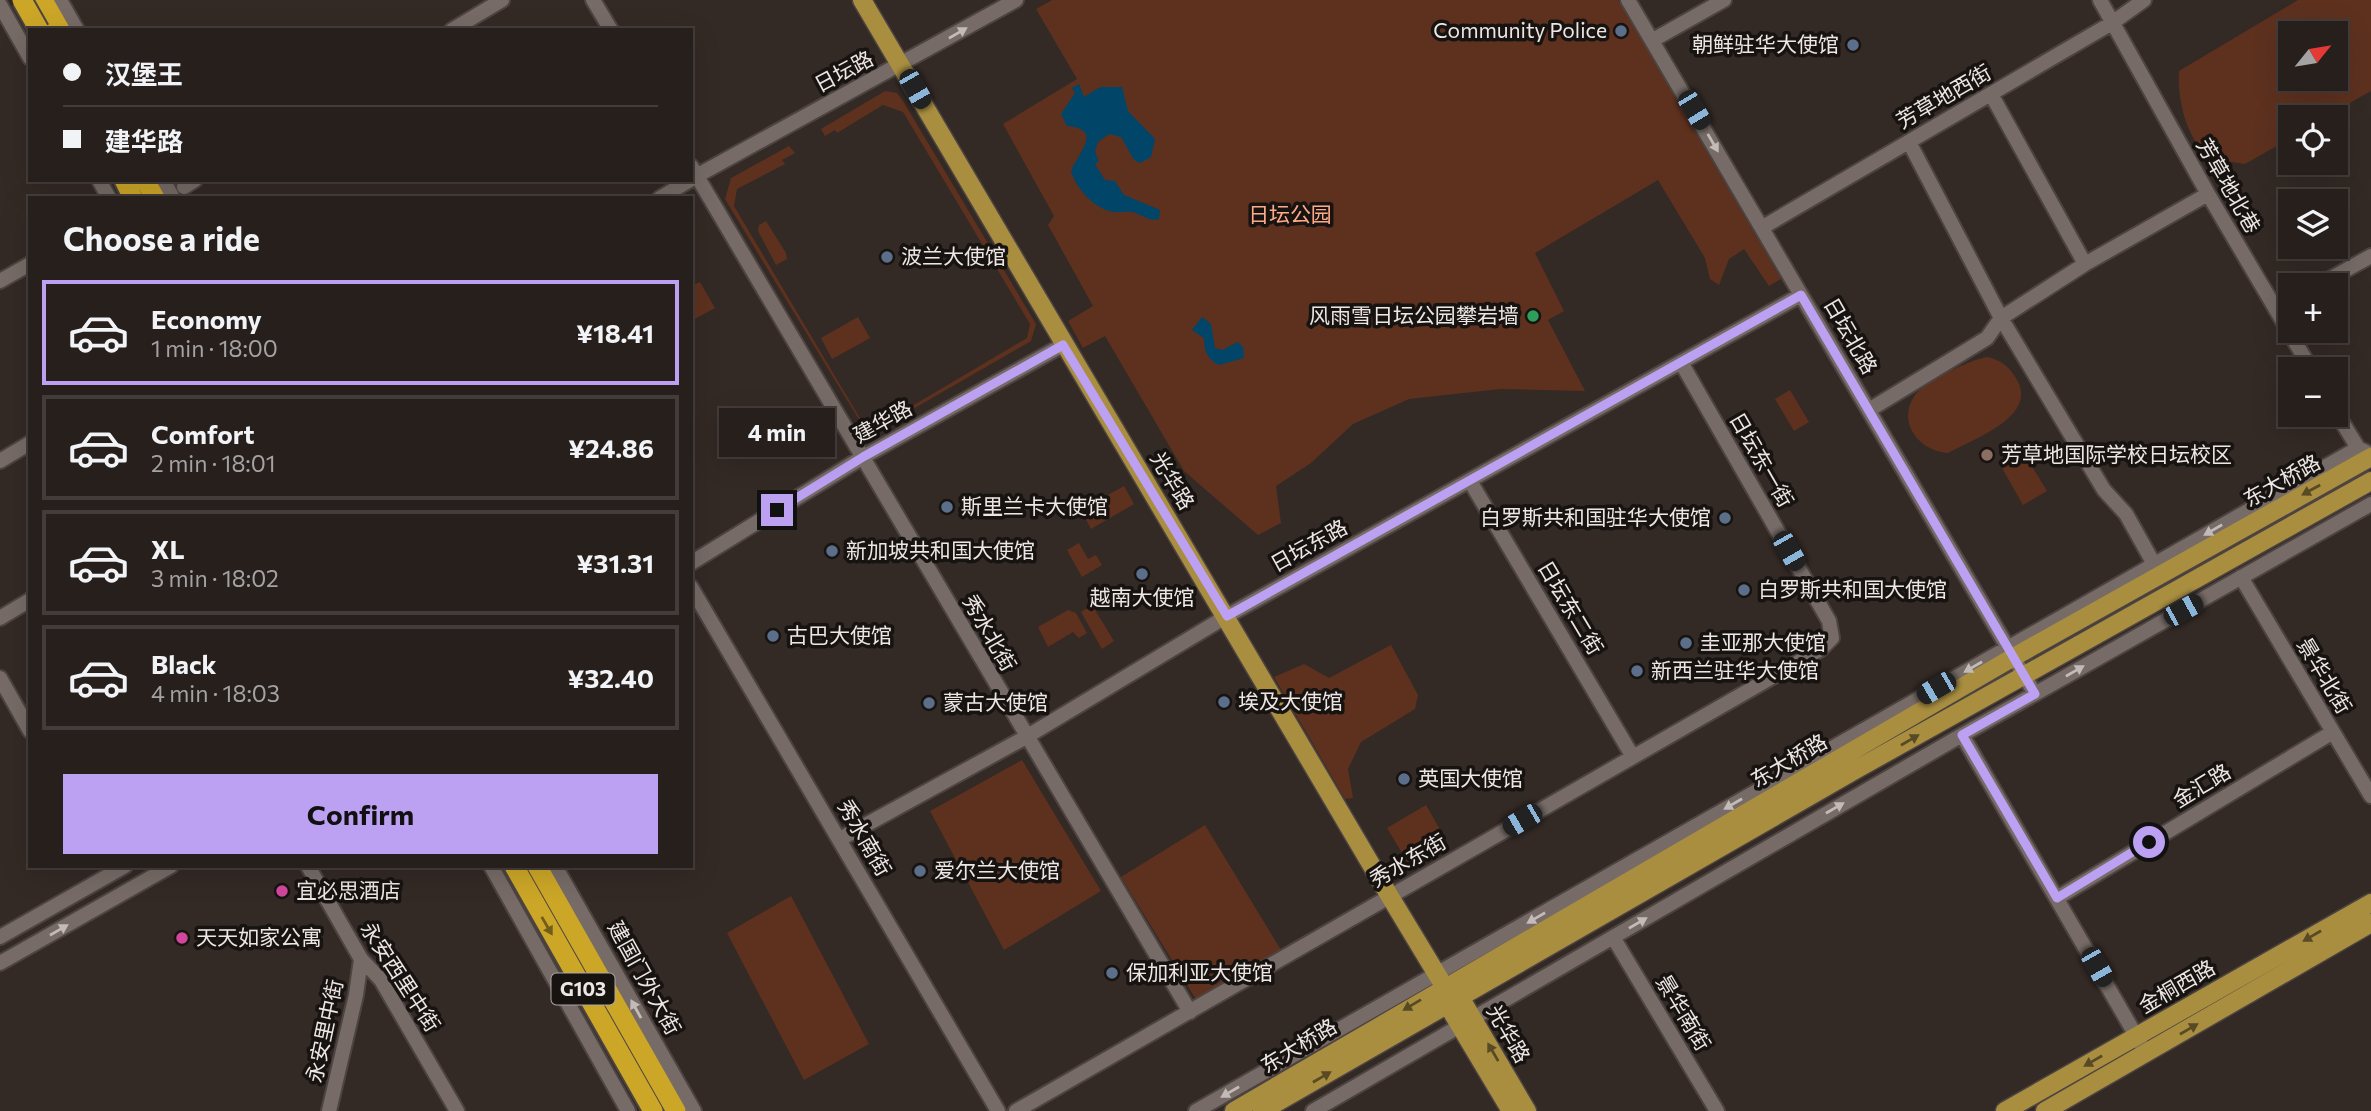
<!DOCTYPE html>
<meta charset="utf-8">
<style>
:root{--surface:#261f1c;--page:#2e2725;--text:#f1f3f6;--muted:#a4a2a3;--line:#423d3b;--accent:#bca0f2}
body{margin:0;font-family:Commissioner,"Noto Sans SC",sans-serif;background:var(--page);color:var(--text);height:100vh;display:flex;flex-direction:column;font-size:26px;white-space:nowrap}
*{box-sizing:border-box;margin:0}
p{font-size:23px;color:var(--muted)}
.icon{flex:none;width:38px;height:38px;fill:none;stroke:currentColor;stroke-width:2;stroke-linecap:round;stroke-linejoin:round}
.map{position:relative;flex:1;overflow:hidden}
.side{position:absolute;left:28px;top:196px;width:665px;height:672px;display:flex;flex-direction:column;background:var(--surface);border-radius:0px;box-shadow:0 7px 28px #0002,0 0 0 2px var(--line)}
.side>*{flex:none}
.top-card{position:absolute;left:28px;top:28px;width:665px;height:154px;border-radius:0px;box-shadow:0 7px 28px #0002,0 0 0 2px var(--line);display:grid;align-content:center;height:154px;padding:0 35px;background:var(--surface)}
.needle{width:46px;rotate:60deg}
.buttons{position:absolute;left:2278px;top:21px;display:grid;gap:14px}
.buttons a{display:grid;place-items:center;width:70px;height:70px;border-radius:0px;background:var(--surface);box-shadow:0 7px 28px #0002,0 0 0 2px var(--line);font-size:35px}
.end{position:absolute;width:32px;height:32px;margin:-16px;border:9px solid #bca0f2;background:#111;box-shadow:0 0 0 4px #111}
.from{border-radius:50%}
.bubble{position:absolute;height:49px;border-radius:0px;background:var(--surface);box-shadow:0 7px 28px #0002,0 0 0 2px var(--line);font-size:23px;font-weight:700;line-height:49px;text-align:center}
.car{position:absolute;width:21px;height:42px;margin:-21px -10px;border-radius:9px;box-shadow:0 0 5px 2px #0007;background:linear-gradient(#222 24%,#8ab4d8 0 40%,#222 0 76%,#8ab4d8 0 86%,#222 0)}
.top-card b{display:flex;align-items:center;gap:24px;height:66px;font-size:26px}
.top-card b+b{border-top:2px solid var(--line)}
.top-card i{width:18px;height:18px;background:var(--text)}
ul{padding:0;list-style:none}
li{display:flex;align-items:center;gap:21px;height:105px;margin:0 14px 10px;padding:0 21px;border:4px solid var(--line);border-radius:0px}
li div{flex:1}
li b{display:block;font-size:26px}
li em{font-style:normal;font-weight:700}
li.on{border-color:var(--accent)}
li>.icon{width:63px;height:63px;stroke-width:1.5}
h2{padding:0 35px;font-size:32px;line-height:84px}
.button{display:flex;gap:14px;margin-top:auto;padding:14px 35px}
.button a{flex:1;height:80px;border-radius:0px;background:var(--accent);color:#111;font-size:28px;font-weight:700;line-height:80px;text-align:center}
.map>svg:first-child{display:block}
.green{fill:#5e311f;fill-rule:evenodd}
.water{fill:#014568}
.lines{fill:none;stroke-linecap:round;stroke-linejoin:round}
.minor-casing{stroke:#4d4441;stroke-width:18}
.major-casing{stroke:#4d4441;stroke-width:21}
.highway-casing{stroke:#4d4441;stroke-width:23}
.minor{stroke:#766b66;stroke-width:14}
.major{stroke:#a98e40;stroke-width:18}
.highway{stroke:#cba627;stroke-width:19}
.highway-bridge-casing{stroke:#4d4441;stroke-width:23;stroke-linecap:butt}
.highway-bridge{stroke:#cba627;stroke-width:19}
.oneway{fill:#c3bbb8}
.oneway2{fill:#594a26}
.oneway3{fill:#715c1c}
.route{stroke:#bca0f2;stroke-width:9}
.service-dot{fill:#5c6f8a;stroke:#171311;stroke-width:2.5}
.leisure-dot{fill:#2e9e5b;stroke:#171311;stroke-width:2.5}
.education-dot{fill:#8d6e63;stroke:#171311;stroke-width:2.5}
.hotel-dot{fill:#d1479c;stroke:#171311;stroke-width:2.5}
.labels{text-anchor:middle;stroke-width:7;stroke-linejoin:round;paint-order:stroke}
.shield{fill:#171311;stroke:#ada7a5;stroke-width:2}
.shield-label{font-size:19px;font-weight:bold;fill:#ede6e4}
.poi-label{font-size:21px;fill:#ede6e4;stroke:#171311;text-anchor:start}
.street-label{font-size:21px;fill:#ede6e4;stroke:#171311}
.park-label{font-size:21px;fill:#feaa89;stroke:#171311}
</style>
<div class="map">
<svg width="2371" height="1111" viewBox="0 0 2371 1111">
<rect width="100%" height="100%" fill="#332925"/>
<!-- green -->
<path class="green" d="M1052 0H1618L1781 279 1769 286 1744 249 1729 259 1719 285 1710 279 1705 258 1658 180 1535 253 1564 311 1548 320 1585 391 1500 389 1409 399 1353 424 1311 463 1276 486 1281 523 1258 535 1184 471 1105 336 1083 348 1068 321 1093 306 1048 225 1054 216 1003 124 1077 79 1036 9Z
M2298 0H2371V91L2325 117H2291V138L2245 164C2233 162 2217 161 2207 154 2185 137 2177 95 2179 71ZM2291 33H2336V79H2291Z
M885 91 897 93 903 101 1036 324 1031 341 880 428 861 423 725 199 731 178 789 146 795 153 782 160 785 164 737 189 734 206 861 420 880 425 1027 338 1030 324 903 112 883 105 837 133 835 130 825 136 821 129Z
M766 221 786 253 787 259 776 265 758 231 759 225Z
M700 282 715 308 691 321V286Z
M858 317 870 338 832 359 821 338Z
M1988 357C2002 361 2010 367 2017 380 2038 417 1973 439 1948 453 1919 451 1896 422 1915 395 1924 382 1973 358 1988 357Z
M1790 390 1809 422 1794 431 1775 399Z
M2025 455 2047 491 2023 505 2002 468Z
M1124 486 1134 504 1091 529 1081 510Z
M1079 543 1088 559 1096 555 1102 565 1082 577 1067 550Z
M1092 605 1114 641 1102 649 1081 612Z
M1068 610 1076 613 1087 633 1079 638 1073 632 1048 647 1038 627Z
M1391 645 1418 695 1415 709 1361 742 1348 769 1353 798 1345 799 1274 677 1304 664 1329 678Z
M1022 760 1101 891 1004 950 930 811Z
M1426 805 1446 840 1408 863 1387 828Z
M1205 825 1281 950 1197 1001 1121 877Z
M791 896 869 1044 804 1080 727 933Z"/>
<!-- water -->
<path class="water" d="M1079 84 1084 97 1100 87H1122L1128 111 1155 139 1151 157 1140 163 1134 160 1121 137 1109 134 1098 142 1095 152 1099 161 1095 164 1105 180 1115 181 1124 195 1160 210 1159 219C1149 222 1142 214 1132 212 1126 211 1121 213 1115 212 1095 210 1076 189 1071 171 1078 153 1104 129 1067 126L1061 114 1075 93 1072 88Z
M1202 317 1211 324 1215 348 1222 350 1238 342 1243 347 1244 358 1219 365C1207 359 1204 351 1204 338L1192 330Z"/>
<g class="lines">
<!-- minor casing -->
<g class="minor-casing">
<path id="minor" d="M60 0 77 30
M593 0 611 30
M1628 0 2035 694
M2100 0 2208 194 2311 369
M0 5 30 58
M452 30 502 0
M1653 40 1724 0
M1991 94 2085 264
M1909 142 2001 318 2104 490 2126 514 2154 564
M691 166 1190 1012
M691 179 1016 0
M99 180 109 198
M163 180 173 198
M184 187 195 180
M660 198 690 180
M1763 227 2112 23 2144 0
M0 281 30 264
M2319 285 2371 256
M2276 310 2291 302
M1869 410 1987 338 2001 318 2085 264 2208 194
M2336 412 2358 448 2366 452
M0 461 30 443
M1470 481 1633 757
M691 563 863 457 1063 345
M2241 577 2371 796
M691 587 998 1111
M0 618 30 600
M0 678 30 731
M1962 735 2146 1053
M840 839 1026 737 1227 616 1801 295
M308 866 361 959 381 980 457 1111
M491 866 628 1111
M555 866 694 1111
M2057 898 2333 732
M0 937 125 866
M1613 937 1717 1111
M0 963 171 866
M329 1111 356 995 361 959
M1016 1111 1821 649 1832 638 1829 621 1682 364
M1196 1111 2358 448
M1313 1111 1962 735 2371 504"/>
</g>
<!-- major casing -->
<g class="major-casing">
<path id="major" d="M862 0 1389 895 1444 986 1460 997 1527 1111
M1447 1004 1511 1111
M1234 1111 2012 658 2371 457
M1262 1111 1857 769 2371 481
M2005 1111 2371 903
M2045 1111 2371 923"/>
</g>
<!-- highway casing -->
<g class="highway-casing">
<path id="highway" d="M43 0 60 30
M124 180 133 198
M145 180 155 198
M514 866 653 1111
M537 866 676 1111"/>
</g>
<!-- minor -->
<use href="#minor" class="minor"/>
<!-- major -->
<use href="#major" class="major"/>
<!-- highway -->
<use href="#highway" class="highway"/>
<!-- highway-bridge casing -->
<g class="highway-bridge-casing">
<path id="highway-bridge" d="M22 0 39 30"/>
</g>
<!-- highway-bridge -->
<use href="#highway-bridge" class="highway-bridge"/>
</g>
<!-- one-way arrows -->
<defs><path id="oneway-solid" d="M-6-.8H1V-3.2L6.5 0L1 3.2V.8H-6Z" transform="scale(1.75)"/></defs>
<g class="oneway">
<use href="#oneway-solid" transform="translate(958 33) rotate(-30)"/>
<use href="#oneway-solid" transform="translate(1713 143) rotate(60)"/>
<use href="#oneway-solid" transform="translate(2213 530) rotate(150)"/>
<use href="#oneway-solid" transform="translate(1973 667) rotate(150)"/>
<use href="#oneway-solid" transform="translate(2075 671) rotate(-30)"/>
<use href="#oneway-solid" transform="translate(1733 804) rotate(150)"/>
<use href="#oneway-solid" transform="translate(1835 808) rotate(-30)"/>
<use href="#oneway-solid" transform="translate(1536 918) rotate(150)"/>
<use href="#oneway-solid" transform="translate(1638 923) rotate(-30)"/>
<use href="#oneway-solid" transform="translate(59 930) rotate(-30)"/>
<use href="#oneway-solid" transform="translate(636 1009) rotate(-119)"/>
<use href="#oneway-solid" transform="translate(1230 1092) rotate(150)"/>
</g>
<g class="oneway2">
<use href="#oneway-solid" transform="translate(2311 490) rotate(151)"/>
<use href="#oneway-solid" transform="translate(1910 740) rotate(-30)"/>
<use href="#oneway-solid" transform="translate(2312 936) rotate(150)"/>
<use href="#oneway-solid" transform="translate(1412 1005) rotate(149)"/>
<use href="#oneway-solid" transform="translate(2189 1029) rotate(-30)"/>
<use href="#oneway-solid" transform="translate(1493 1052) rotate(-120)"/>
<use href="#oneway-solid" transform="translate(2093 1061) rotate(150)"/>
<use href="#oneway-solid" transform="translate(1322 1077) rotate(-30)"/>
</g>
<use class="oneway3" href="#oneway-solid" transform="translate(547 926) rotate(60)"/>
<g class="lines">
<!-- route -->
<path class="route" d="M777 510 863 457 1063 345 1227 616 1801 295 2035 694 1962 735 2057 898 2149 842"/>
</g>
<!-- markers -->
<g class="service-dot">
<circle cx="1621" cy="31" r="7"/>
<circle cx="1853" cy="45" r="7"/>
<circle cx="887" cy="257" r="7"/>
<circle cx="947" cy="507" r="7"/>
<circle cx="1725" cy="518" r="7"/>
<circle cx="832" cy="551" r="7"/>
<circle cx="1142" cy="574" r="7"/>
<circle cx="1744" cy="590" r="7"/>
<circle cx="773" cy="636" r="7"/>
<circle cx="1686" cy="643" r="7"/>
<circle cx="1637" cy="671" r="7"/>
<circle cx="1224" cy="702" r="7"/>
<circle cx="929" cy="703" r="7"/>
<circle cx="1404" cy="779" r="7"/>
<circle cx="920" cy="871" r="7"/>
<circle cx="1112" cy="973" r="7"/>
</g>
<circle class="leisure-dot" cx="1533" cy="316" r="7"/>
<circle class="education-dot" cx="1987" cy="455" r="7"/>
<g class="hotel-dot">
<circle cx="282" cy="891" r="7"/>
<circle cx="182" cy="938" r="7"/>
</g>
<g class="labels">
<!-- shield labels -->
<rect class="shield" x="551.5" y="973.5" width="63" height="31" rx="5"/>
<g class="shield-label">
<text x="583" y="996">G103</text>
</g>
<!-- poi labels -->
<g class="poi-label">
<text x="1607" y="38" text-anchor="end">Community Police</text>
<text x="1839" y="52" text-anchor="end">朝鲜驻华大使馆</text>
<text x="901" y="264">波兰大使馆</text>
<text x="1519" y="323" text-anchor="end">风雨雪日坛公园攀岩墙</text>
<text x="2001" y="462">芳草地国际学校日坛校区</text>
<text x="961" y="514">斯里兰卡大使馆</text>
<text x="1711" y="525" text-anchor="end">白罗斯共和国驻华大使馆</text>
<text x="846" y="558">新加坡共和国大使馆</text>
<text x="1758" y="597">白罗斯共和国大使馆</text>
<text x="1142" y="605" text-anchor="middle">越南大使馆</text>
<text x="787" y="643">古巴大使馆</text>
<text x="1700" y="650">圭亚那大使馆</text>
<text x="1651" y="678">新西兰驻华大使馆</text>
<text x="1238" y="709">埃及大使馆</text>
<text x="943" y="710">蒙古大使馆</text>
<text x="1418" y="786">英国大使馆</text>
<text x="934" y="878">爱尔兰大使馆</text>
<text x="296" y="898">宜必思酒店</text>
<text x="196" y="945">天天如家公寓</text>
<text x="1126" y="980">保加利亚大使馆</text>
</g>
<!-- street labels -->
<g class="street-label">
<text transform="translate(844 72) rotate(-28)" y="7">日坛路</text>
<text transform="translate(1944 97) rotate(-30)" y="7">芳草地西街</text>
<text transform="translate(2228 186) rotate(60)" y="7">芳草地北巷</text>
<text transform="translate(1850 336) rotate(60)" y="7">日坛北路</text>
<text transform="translate(883 422) rotate(-29)" y="7">建华路</text>
<text transform="translate(1761 460) rotate(60)" y="7">日坛东一街</text>
<text transform="translate(1172 481) rotate(59)" y="7">光华路</text>
<text transform="translate(2282 481) rotate(-29)" y="7">东大桥路</text>
<text transform="translate(1309 546) rotate(-29)" y="7">日坛东路</text>
<text transform="translate(1570 608) rotate(59)" y="7">日坛东二街</text>
<text transform="translate(989 633) rotate(60)" y="7">秀水北街</text>
<text transform="translate(2324 676) rotate(59)" y="7">景华北街</text>
<text transform="translate(1789 761) rotate(-30)" y="7">东大桥路</text>
<text transform="translate(2202 786) rotate(-31)" y="7">金汇路</text>
<text transform="translate(864 838) rotate(60)" y="7">秀水南街</text>
<text transform="translate(1408 861) rotate(-30)" y="7">秀水东街</text>
<text transform="translate(400 977) rotate(57)" y="7">永安西里中街</text>
<text transform="translate(644 978) rotate(61)" y="7">建国门外大街</text>
<text transform="translate(2177 987) rotate(-30)" y="7">金桐西路</text>
<text transform="translate(1683 1013) rotate(59)" y="7">景华南街</text>
<text transform="translate(325 1031) rotate(-78)" y="7">永安里中街</text>
<text transform="translate(1508 1034) rotate(60)" y="7">光华路</text>
<text transform="translate(1299 1046) rotate(-31)" y="7">东大桥路</text>
</g>
<!-- park labels -->
<g class="park-label">
<text x="1290" y="222">日坛公园</text>
</g>
</g>
</svg>
<div class="buttons">
<a><svg class="needle" viewBox="-14 -14 28 28"><path d="M0-13l5 13h-10z" fill="#e53935"/><path d="M0 13l5-13h-10z" fill="#a4a2a3"/></svg></a>
<a><svg class="icon" aria-label="locate" viewBox="0 0 24 24"><circle cx="12" cy="12" r="6"/><path d="M12 2v4M12 18v4M2 12h4M18 12h4"/></svg></a>
<a><svg class="icon" aria-label="layers" viewBox="0 0 24 24"><path d="M12 4l9 5-9 5-9-5zM3 14l9 5 9-5"/></svg></a>
<a>+</a>
<a>−</a>
</div>
<i class="end from" style="left:2149px;top:842px"></i>
<i class="end" style="left:777px;top:510px"></i>
<div class="bubble" style="left:719px;top:408px;width:116px">4 min</div>
<i class="car" style="left:915px;top:89px;rotate:150deg"></i>
<i class="car" style="left:1694px;top:110px;rotate:149deg"></i>
<i class="car" style="left:1789px;top:551px;rotate:150deg"></i>
<i class="car" style="left:2183px;top:610px;rotate:61deg"></i>
<i class="car" style="left:1936px;top:688px;rotate:240deg"></i>
<i class="car" style="left:1522px;top:820px;rotate:240deg"></i>
<i class="car" style="left:2097px;top:967px;rotate:150deg"></i>
<div class="top-card">
<b><i class="from"></i>汉堡王</b>
<b><i></i>建华路</b>
</div>
<section class="side">
<h2>Choose a ride</h2>
<ul>
<li class="on"><svg class="icon" aria-label="car" viewBox="0 0 24 24"><path d="M5 17H2v-5l4-1 3-4h7l3 4 3 1v5h-3M9 17h6M6 11h13"/><circle cx="7" cy="17" r="2"/><circle cx="17" cy="17" r="2"/></svg><div><b>Economy</b><p>1 min · 18:00</p></div><em>¥18.41</em></li>
<li><svg class="icon" aria-label="car" viewBox="0 0 24 24"><path d="M5 17H2v-5l4-1 3-4h7l3 4 3 1v5h-3M9 17h6M6 11h13"/><circle cx="7" cy="17" r="2"/><circle cx="17" cy="17" r="2"/></svg><div><b>Comfort</b><p>2 min · 18:01</p></div><em>¥24.86</em></li>
<li><svg class="icon" aria-label="car" viewBox="0 0 24 24"><path d="M5 17H2v-5l4-1 3-4h7l3 4 3 1v5h-3M9 17h6M6 11h13"/><circle cx="7" cy="17" r="2"/><circle cx="17" cy="17" r="2"/></svg><div><b>XL</b><p>3 min · 18:02</p></div><em>¥31.31</em></li>
<li><svg class="icon" aria-label="car" viewBox="0 0 24 24"><path d="M5 17H2v-5l4-1 3-4h7l3 4 3 1v5h-3M9 17h6M6 11h13"/><circle cx="7" cy="17" r="2"/><circle cx="17" cy="17" r="2"/></svg><div><b>Black</b><p>4 min · 18:03</p></div><em>¥32.40</em></li>
</ul>
<div class="button"><a>Confirm</a></div>
</section>
</div>
